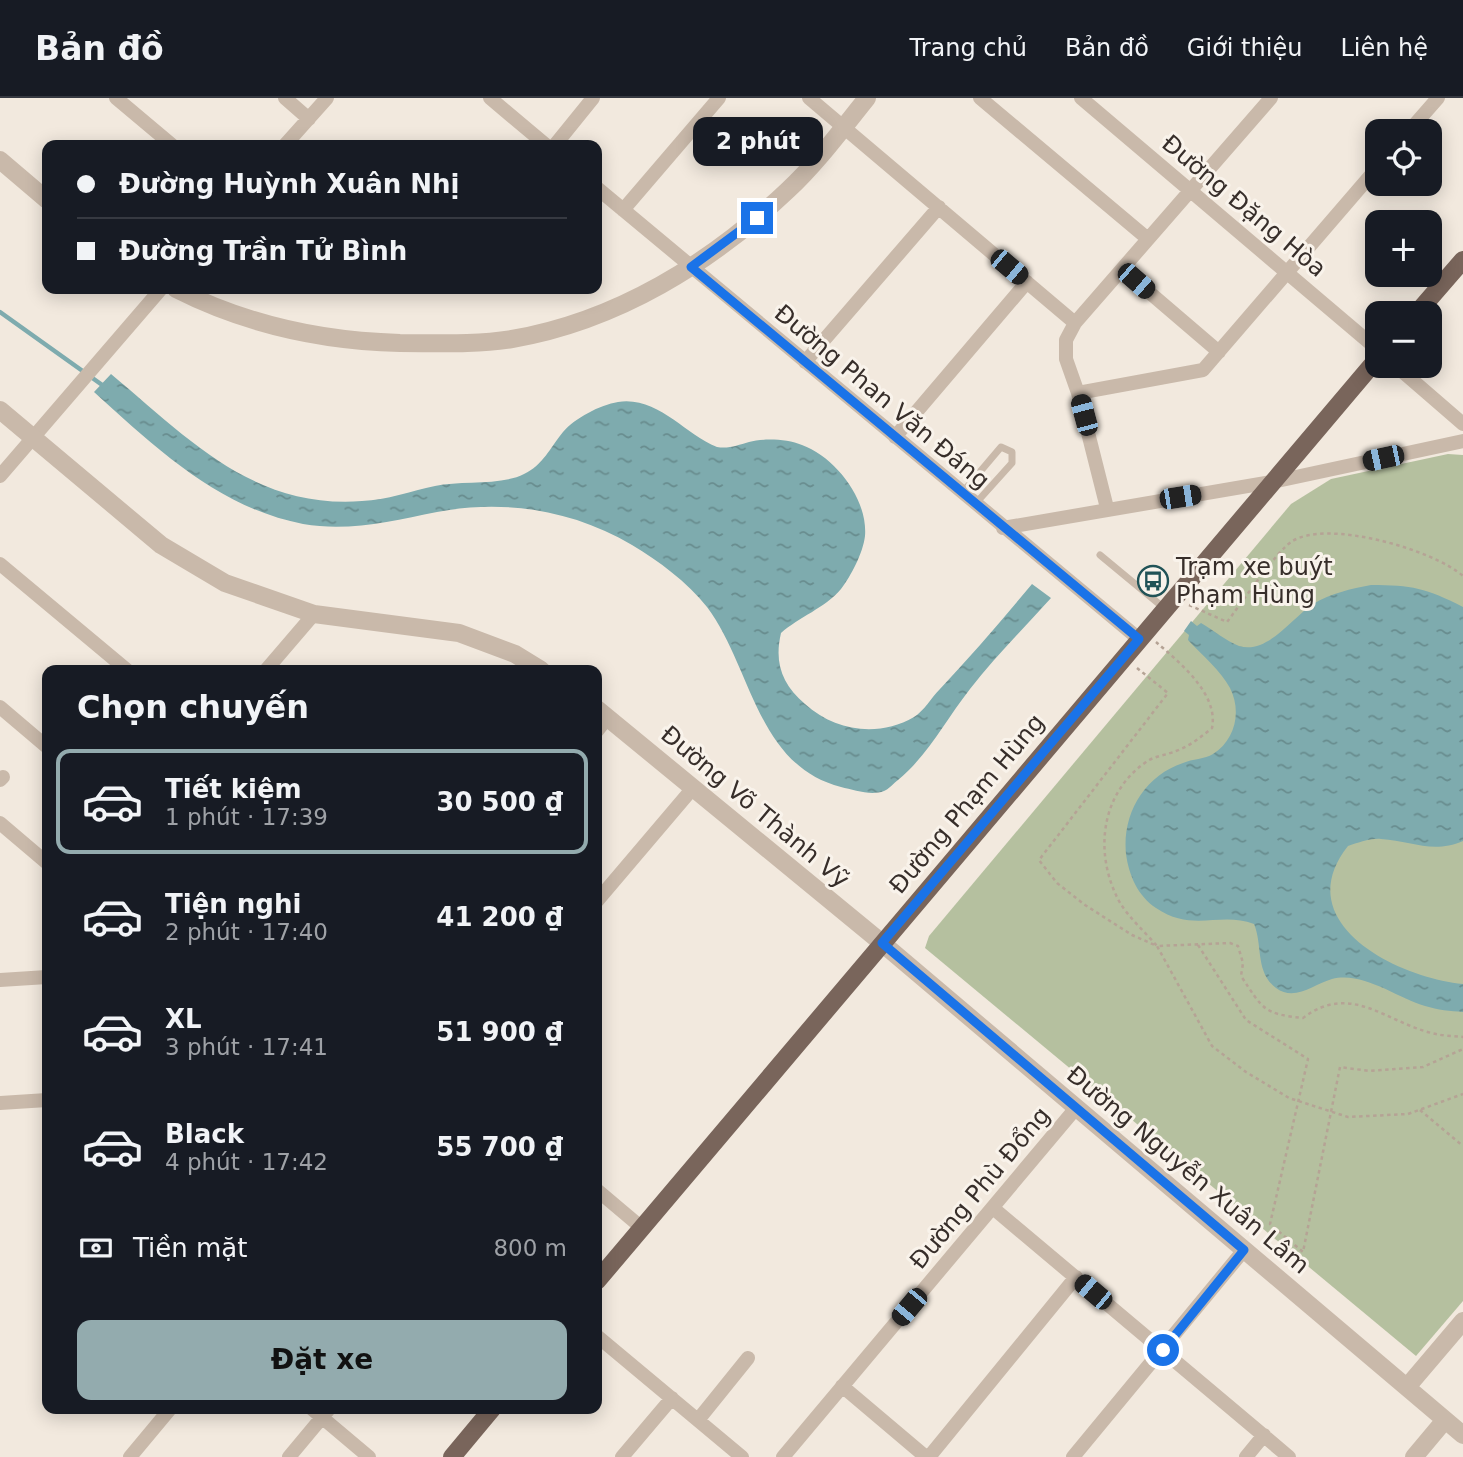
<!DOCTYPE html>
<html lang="vi">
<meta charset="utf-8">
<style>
:root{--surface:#171b24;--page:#20242c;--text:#f1f3f6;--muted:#9ea1a6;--line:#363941;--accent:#93abae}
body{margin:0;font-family:"DejaVu Sans",sans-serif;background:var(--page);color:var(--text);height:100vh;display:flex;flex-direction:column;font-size:26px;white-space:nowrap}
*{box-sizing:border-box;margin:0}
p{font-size:23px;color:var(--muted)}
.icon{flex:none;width:38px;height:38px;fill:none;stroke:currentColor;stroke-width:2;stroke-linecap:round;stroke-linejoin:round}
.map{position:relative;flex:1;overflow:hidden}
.details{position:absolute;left:42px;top:567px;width:560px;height:749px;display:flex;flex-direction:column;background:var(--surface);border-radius:14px;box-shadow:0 4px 18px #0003}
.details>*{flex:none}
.banner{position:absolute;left:42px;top:42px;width:560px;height:154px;border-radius:14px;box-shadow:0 4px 18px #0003;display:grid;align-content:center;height:154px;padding:0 35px;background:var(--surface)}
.fabs{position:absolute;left:1365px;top:21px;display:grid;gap:14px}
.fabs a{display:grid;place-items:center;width:77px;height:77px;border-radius:14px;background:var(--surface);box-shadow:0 4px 18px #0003;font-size:35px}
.end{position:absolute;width:32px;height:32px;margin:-16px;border:9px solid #1a73e8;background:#fff;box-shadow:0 0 0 4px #fff}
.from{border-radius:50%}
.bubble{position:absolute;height:49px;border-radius:14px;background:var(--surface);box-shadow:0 4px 18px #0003;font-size:23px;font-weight:600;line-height:49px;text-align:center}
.car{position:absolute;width:21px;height:42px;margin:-21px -10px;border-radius:9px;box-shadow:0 0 5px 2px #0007;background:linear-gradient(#222 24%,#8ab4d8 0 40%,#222 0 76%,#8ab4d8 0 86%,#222 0)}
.banner b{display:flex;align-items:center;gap:24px;height:66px;font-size:26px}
.banner b+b{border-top:2px solid var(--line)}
.banner i{width:18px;height:18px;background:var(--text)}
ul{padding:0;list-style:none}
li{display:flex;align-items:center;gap:21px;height:105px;margin:0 14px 10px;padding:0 21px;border:4px solid transparent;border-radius:14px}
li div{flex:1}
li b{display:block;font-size:26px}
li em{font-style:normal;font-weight:600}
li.on{border-color:var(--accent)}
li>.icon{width:63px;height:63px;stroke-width:1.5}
h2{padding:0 35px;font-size:32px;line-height:84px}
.pay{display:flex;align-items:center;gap:18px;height:77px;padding:0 35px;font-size:26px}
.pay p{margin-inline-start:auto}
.cta{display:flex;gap:14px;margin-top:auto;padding:14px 35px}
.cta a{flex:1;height:80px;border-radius:14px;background:var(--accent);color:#111;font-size:28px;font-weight:600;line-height:80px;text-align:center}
header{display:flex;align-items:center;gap:42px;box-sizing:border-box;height:98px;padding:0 35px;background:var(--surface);border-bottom:2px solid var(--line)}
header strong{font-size:33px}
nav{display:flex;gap:38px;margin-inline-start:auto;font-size:24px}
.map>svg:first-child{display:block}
.park{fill:#b5c09f}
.water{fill:url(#water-ripples)}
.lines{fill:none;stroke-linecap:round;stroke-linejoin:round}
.stream{stroke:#7eabae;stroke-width:4.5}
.path{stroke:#b5a395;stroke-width:2.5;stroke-dasharray:3.5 3.5;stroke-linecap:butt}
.service{stroke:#c9b9aa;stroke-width:7}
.minor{stroke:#c9b9aa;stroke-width:14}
.tertiary{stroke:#c9b9aa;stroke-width:18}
.primary{stroke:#79655b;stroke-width:18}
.route{stroke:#1a73e8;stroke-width:9}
.labels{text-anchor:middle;stroke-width:6;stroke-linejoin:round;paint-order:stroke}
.street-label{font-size:24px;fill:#372e2a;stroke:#f9f3eb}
.poi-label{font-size:24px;fill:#372e2a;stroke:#f9f3eb;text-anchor:start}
</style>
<header>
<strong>Bản đồ</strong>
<nav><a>Trang chủ</a><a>Bản đồ</a><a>Giới thiệu</a><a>Liên hệ</a></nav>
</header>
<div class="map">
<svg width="1463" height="1359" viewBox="0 0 1463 1359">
<defs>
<pattern id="water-ripples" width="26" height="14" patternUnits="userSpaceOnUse" patternTransform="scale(1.75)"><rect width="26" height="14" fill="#7eabae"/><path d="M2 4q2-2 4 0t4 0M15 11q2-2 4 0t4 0" fill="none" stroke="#688c8e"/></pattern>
</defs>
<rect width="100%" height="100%" fill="#f2e9de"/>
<!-- park -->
<path class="park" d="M1448 356 1463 357V1203L1416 1258 925 850 929 838 1291 406 1331 381Z"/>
<!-- water -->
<path class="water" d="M111 276C189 341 253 411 362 403 387 402 411 393 435 388 461 382 501 388 524 376 543 367 550 350 563 334 575 320 600 307 618 304 658 298 684 336 717 349 729 351 738 347 749 344 764 340 787 341 802 347 835 359 868 401 865 438 863 455 851 478 841 491 825 510 799 519 781 535 774 565 782 586 805 606 835 633 878 640 914 619 924 613 931 600 940 591 972 557 1002 522 1032 486L1051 500C1024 530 995 559 970 591 945 623 929 656 898 682 894 685 888 692 884 693 871 698 854 692 841 689 756 667 752 569 707 509 687 484 659 463 632 447 573 412 504 401 437 414 392 423 349 434 303 426 219 410 156 350 94 294Z
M1371 487C1412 487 1426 490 1463 509V743C1433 756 1411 743 1381 741 1370 740 1358 745 1348 748 1287 825 1398 880 1463 886V914C1450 913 1438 912 1425 908 1397 900 1363 873 1332 881 1314 886 1295 904 1276 890 1255 874 1263 848 1254 826 1220 813 1193 835 1156 810 1138 798 1129 778 1126 756 1122 716 1144 678 1183 665 1192 661 1205 661 1213 656 1235 642 1242 614 1230 590 1221 573 1202 557 1188 542L1189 537 1184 533 1191 523 1197 528 1201 525C1213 532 1226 543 1239 548 1267 557 1293 519 1313 506 1331 495 1351 491 1371 487Z"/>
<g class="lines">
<!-- stream -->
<path class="stream" d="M0 214 105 289"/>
<!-- path -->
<path class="path" d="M1189 507 1227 524C1240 507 1277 453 1291 444 1326 420 1434 452 1463 478
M1156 544C1179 564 1219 596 1212 630 1201 639 1190 648 1176 653 1167 657 1154 658 1146 664 1100 696 1094 756 1119 803 1128 819 1145 834 1157 848L1230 845 1238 848 1243 865 1241 878C1263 911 1263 916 1303 920 1352 883 1387 926 1436 936 1444 938 1454 938 1463 939
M1137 570 1168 595 1039 762 1057 785 1085 807 1132 837 1157 848 1212 948 1246 974 1289 1000 1348 1019 1408 1016 1463 996
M1198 847 1246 922 1308 961 1270 1126 1303 1154 1340 969 1369 973 1423 969 1463 951
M1420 1012 1463 1048"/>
<!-- service -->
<path class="service" d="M962 395 1001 349 1012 354V365L976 405
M1100 457 1164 510"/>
<!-- minor -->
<path class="minor" d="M116 0 172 47
M285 0 309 21
M490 0 546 47
M809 0 1075 225
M980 0 1148 141
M1081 0 1377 251
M1409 33 1438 0
M285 47 327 0
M555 47 593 0
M597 90 1139 541
M623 112 719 0
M1122 171 1219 254
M805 264 939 109
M1396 268 1463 326
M1078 295 1203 272 1377 70
M895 339 1027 184
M0 378 161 191
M1107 410 1078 295 1066 261V242L1075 225 1271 0
M1003 430 1277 383 1463 343
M0 466 127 572
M266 572 314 516
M0 609 47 649
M597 633 608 619
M0 682 3 679
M0 725 47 765
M597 803 693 690
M0 882 47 879
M0 1005 47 1002
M597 1092 642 1130
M993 1110 1289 1359
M597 1238 742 1359
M842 1288 926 1359
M312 1311 369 1359
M698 1322 748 1260
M130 1359 170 1311
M289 1359 329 1311
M622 1359 672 1300
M783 1359 1076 1010
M929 1359 1076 1179
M1073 1359 1244 1152
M1246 1359 1264 1337"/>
<!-- tertiary -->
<path class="tertiary" d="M0 62 47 102
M176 191C247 227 321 243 400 245 437 245 475 247 512 241 617 223 711 165 788 92 817 65 842 31 867 0
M0 312 161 447 225 485 314 516 459 535 515 556 541 572
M597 611 882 845 1463 1337
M1407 1289 1463 1223
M1414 1359 1445 1322"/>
<!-- primary -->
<path class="primary" d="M1417 215 1463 162
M597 1183 1377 261
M452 1359 492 1311"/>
</g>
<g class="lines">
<!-- route -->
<path class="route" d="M757 120 691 169 1139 541 882 845 1244 1152 1163 1252"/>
</g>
<!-- icons -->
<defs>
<g id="bus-ring" transform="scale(1.575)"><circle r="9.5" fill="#f9f3eb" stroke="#215357" stroke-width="1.5"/><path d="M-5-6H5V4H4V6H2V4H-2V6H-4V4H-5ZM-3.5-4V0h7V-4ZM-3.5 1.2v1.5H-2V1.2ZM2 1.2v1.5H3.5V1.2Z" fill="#215357"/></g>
</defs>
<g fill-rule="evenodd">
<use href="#bus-ring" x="1153" y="483"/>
</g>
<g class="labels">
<!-- street labels -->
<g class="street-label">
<text transform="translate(1244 108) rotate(40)" y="8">Đường Đặng Hòa</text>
<text transform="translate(882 299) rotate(40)" y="8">Đường Phan Văn Đáng</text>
<text transform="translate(967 706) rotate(-50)" y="8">Đường Phạm Hùng</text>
<text transform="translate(755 709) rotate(40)" y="8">Đường Võ Thành Vỹ</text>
<text transform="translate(1188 1072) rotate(40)" y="8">Đường Nguyễn Xuân Lâm</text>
<text transform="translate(980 1090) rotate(-50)" y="8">Đường Phù Đổng</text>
</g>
<!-- poi labels -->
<g class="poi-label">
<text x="1176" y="477">Trạm xe buýt<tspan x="1176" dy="28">Phạm Hùng</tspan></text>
</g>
</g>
</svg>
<div class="fabs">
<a><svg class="icon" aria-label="locate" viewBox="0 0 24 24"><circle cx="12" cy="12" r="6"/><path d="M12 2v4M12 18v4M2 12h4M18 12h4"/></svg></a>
<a>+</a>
<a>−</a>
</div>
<i class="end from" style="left:1163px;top:1252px"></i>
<i class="end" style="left:757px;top:120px"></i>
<div class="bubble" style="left:693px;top:19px;width:130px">2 phút</div>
<i class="car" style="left:1009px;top:169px;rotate:130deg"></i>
<i class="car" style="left:1136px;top:183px;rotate:131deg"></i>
<i class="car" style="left:1084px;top:317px;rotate:345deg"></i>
<i class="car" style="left:1383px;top:360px;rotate:258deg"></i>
<i class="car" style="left:1180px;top:399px;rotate:81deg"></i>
<i class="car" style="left:1093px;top:1194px;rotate:310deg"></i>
<i class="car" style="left:909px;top:1209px;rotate:220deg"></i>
<div class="banner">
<b><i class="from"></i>Đường Huỳnh Xuân Nhị</b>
<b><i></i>Đường Trần Tử Bình</b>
</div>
<section class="details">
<h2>Chọn chuyến</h2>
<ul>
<li class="on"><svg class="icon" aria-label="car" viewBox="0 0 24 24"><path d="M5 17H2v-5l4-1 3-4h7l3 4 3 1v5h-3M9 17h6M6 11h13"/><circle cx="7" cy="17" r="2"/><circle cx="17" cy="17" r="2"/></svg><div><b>Tiết kiệm</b><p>1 phút · 17:39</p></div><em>30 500 ₫</em></li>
<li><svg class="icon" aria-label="car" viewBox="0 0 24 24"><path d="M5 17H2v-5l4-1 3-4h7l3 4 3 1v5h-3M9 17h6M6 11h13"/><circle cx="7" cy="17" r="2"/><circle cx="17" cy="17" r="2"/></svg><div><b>Tiện nghi</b><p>2 phút · 17:40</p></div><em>41 200 ₫</em></li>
<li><svg class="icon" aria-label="car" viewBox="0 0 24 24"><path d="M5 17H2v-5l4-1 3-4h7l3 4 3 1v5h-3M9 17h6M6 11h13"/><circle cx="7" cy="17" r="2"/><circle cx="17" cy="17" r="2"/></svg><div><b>XL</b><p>3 phút · 17:41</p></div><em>51 900 ₫</em></li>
<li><svg class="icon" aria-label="car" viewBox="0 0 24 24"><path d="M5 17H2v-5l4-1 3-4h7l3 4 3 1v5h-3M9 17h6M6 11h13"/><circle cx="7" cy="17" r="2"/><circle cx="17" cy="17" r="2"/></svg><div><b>Black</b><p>4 phút · 17:42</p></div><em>55 700 ₫</em></li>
</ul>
<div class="pay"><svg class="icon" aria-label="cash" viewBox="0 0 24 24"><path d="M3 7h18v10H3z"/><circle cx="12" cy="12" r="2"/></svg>Tiền mặt<p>800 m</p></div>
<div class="cta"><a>Đặt xe</a></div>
</section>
</div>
